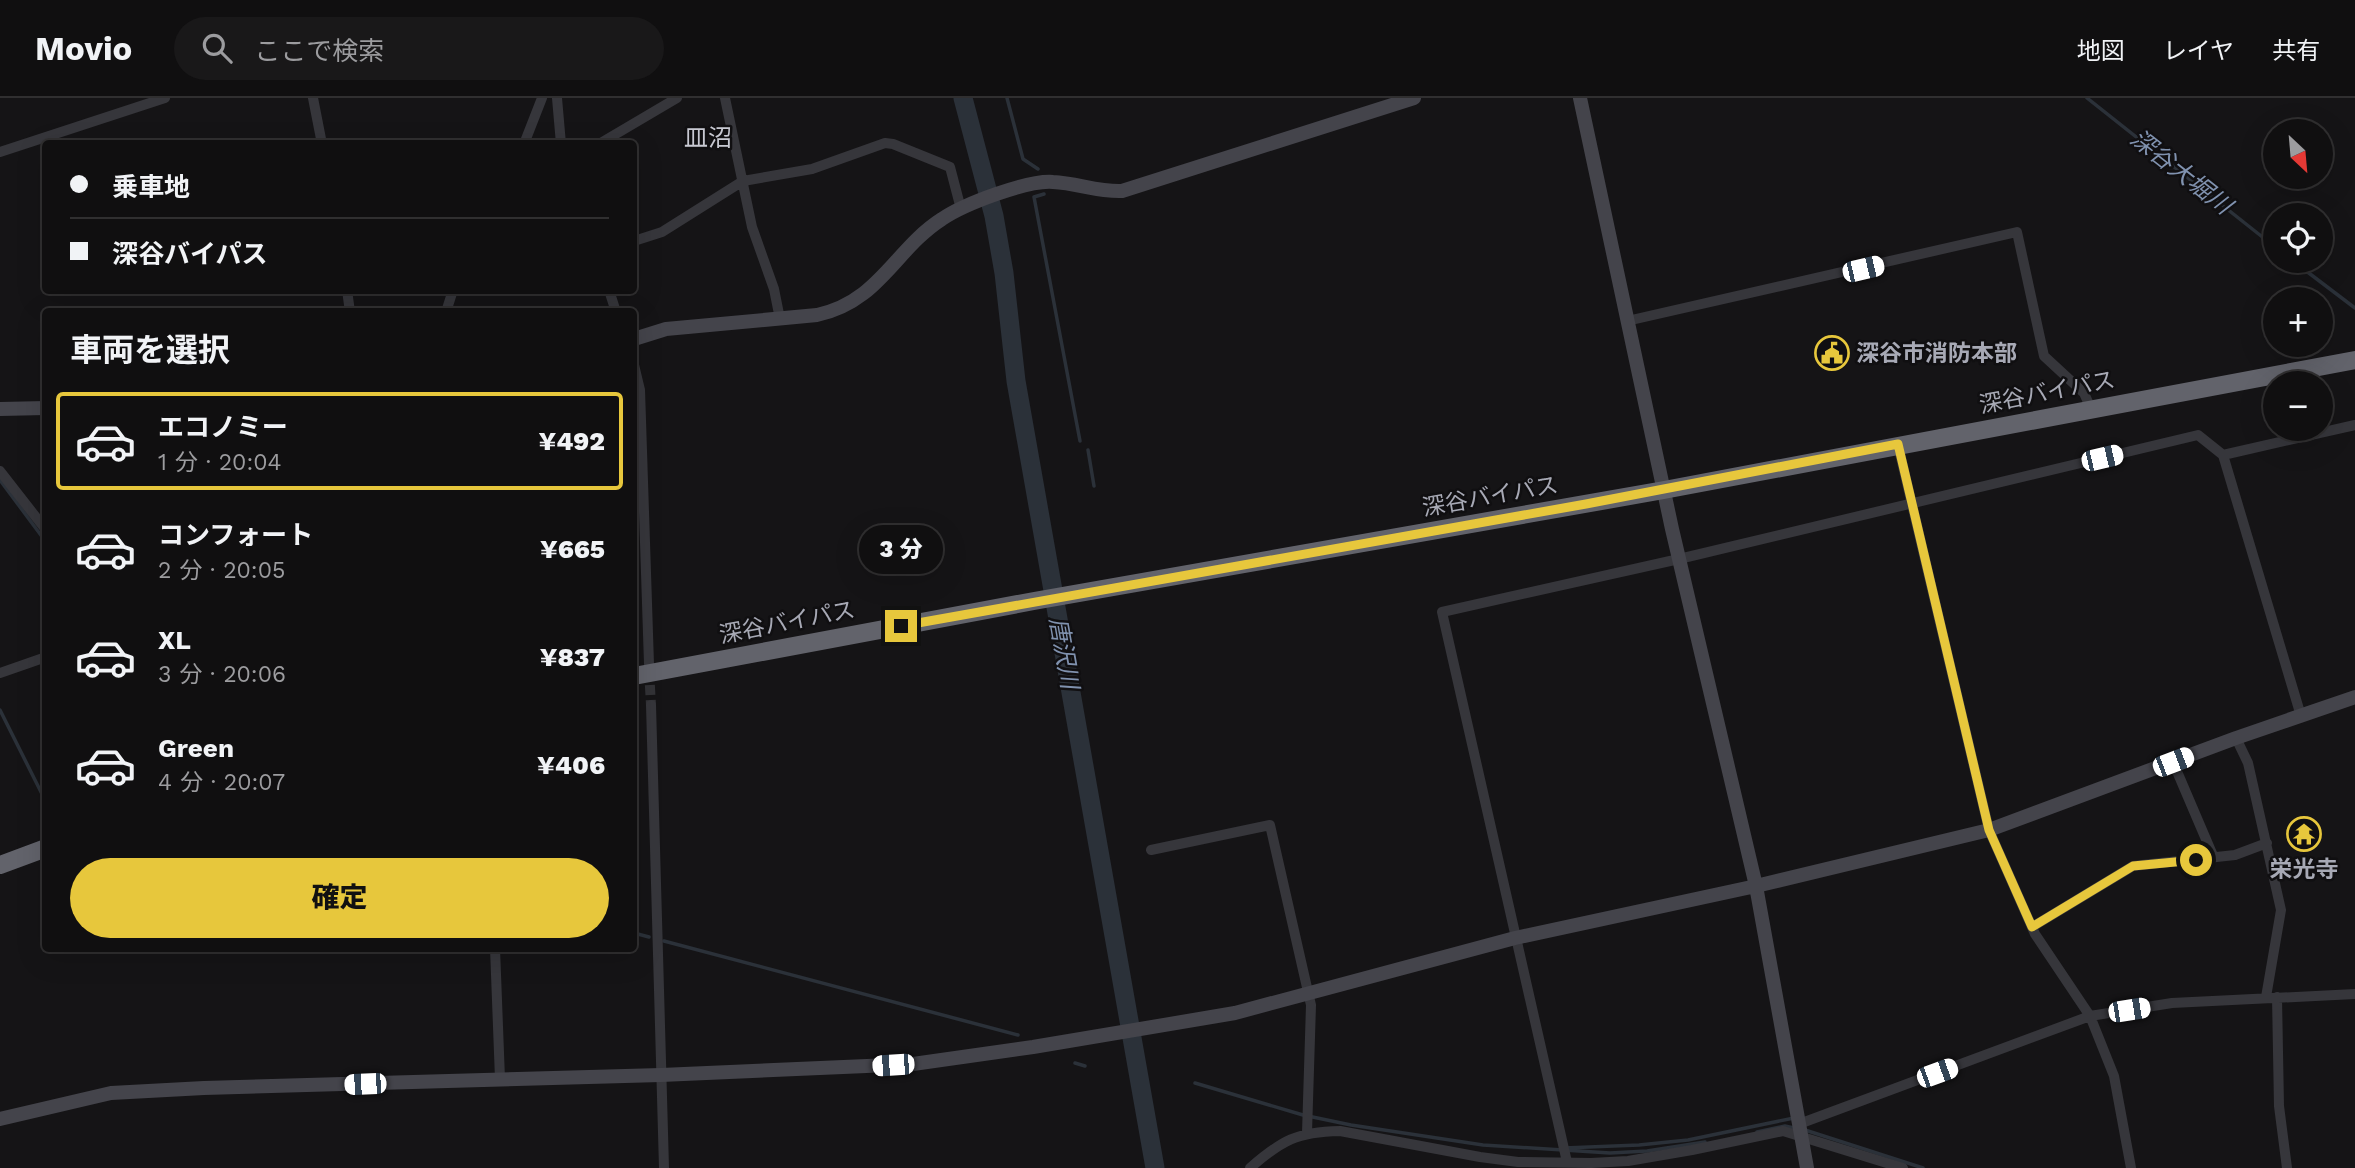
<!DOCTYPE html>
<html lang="ja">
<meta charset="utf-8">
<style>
:root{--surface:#100f10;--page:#191819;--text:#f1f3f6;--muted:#9c9c9f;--line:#302f30;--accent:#e7c73c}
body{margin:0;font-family:"Work Sans","Noto Sans JP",sans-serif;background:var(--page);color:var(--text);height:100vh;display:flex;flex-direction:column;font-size:26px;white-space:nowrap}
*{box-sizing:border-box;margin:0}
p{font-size:23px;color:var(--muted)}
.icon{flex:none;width:38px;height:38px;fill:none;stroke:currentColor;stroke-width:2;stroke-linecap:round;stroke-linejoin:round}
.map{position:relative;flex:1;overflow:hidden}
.details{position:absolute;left:42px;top:210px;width:595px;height:644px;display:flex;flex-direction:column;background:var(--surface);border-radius:7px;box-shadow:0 7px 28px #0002,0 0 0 2px var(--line)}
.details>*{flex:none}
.banner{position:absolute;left:42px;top:42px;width:595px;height:154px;border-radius:7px;box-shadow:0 7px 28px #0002,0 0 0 2px var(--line);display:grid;align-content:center;height:154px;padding:0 28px;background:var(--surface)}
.needle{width:46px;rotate:154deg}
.controls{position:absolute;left:2263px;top:21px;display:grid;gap:14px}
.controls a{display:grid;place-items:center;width:70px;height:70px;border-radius:50%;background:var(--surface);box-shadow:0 7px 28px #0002,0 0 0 2px var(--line);font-size:35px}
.end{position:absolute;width:32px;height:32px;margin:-16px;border:9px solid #e7c73c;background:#111;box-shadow:0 0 0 4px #111}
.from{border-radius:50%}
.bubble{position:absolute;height:49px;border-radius:24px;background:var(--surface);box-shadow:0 7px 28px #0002,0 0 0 2px var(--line);font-size:23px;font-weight:800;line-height:49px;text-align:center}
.car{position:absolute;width:21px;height:42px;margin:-21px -10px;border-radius:9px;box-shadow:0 0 5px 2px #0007;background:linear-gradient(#fff 24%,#345 0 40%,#fff 0 76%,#345 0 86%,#fff 0)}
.banner b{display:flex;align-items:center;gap:24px;height:66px;font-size:26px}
.banner b+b{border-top:2px solid var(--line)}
.banner i{width:18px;height:18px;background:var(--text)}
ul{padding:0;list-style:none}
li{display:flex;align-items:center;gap:21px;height:98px;margin:0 14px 10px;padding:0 14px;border:4px solid transparent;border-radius:7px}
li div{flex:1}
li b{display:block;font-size:26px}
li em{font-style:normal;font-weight:800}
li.current{border-color:var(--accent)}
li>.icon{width:63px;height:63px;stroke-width:1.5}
h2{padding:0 28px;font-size:32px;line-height:84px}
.cta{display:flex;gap:14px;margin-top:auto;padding:14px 28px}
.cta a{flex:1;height:80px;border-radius:42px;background:var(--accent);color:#111;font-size:28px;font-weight:800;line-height:80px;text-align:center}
header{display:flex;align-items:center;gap:42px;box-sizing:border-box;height:98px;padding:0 35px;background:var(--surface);border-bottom:2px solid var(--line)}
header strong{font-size:33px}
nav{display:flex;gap:38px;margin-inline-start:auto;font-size:24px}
.search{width:490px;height:63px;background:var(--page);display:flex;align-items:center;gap:18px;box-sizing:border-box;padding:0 24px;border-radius:38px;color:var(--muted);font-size:26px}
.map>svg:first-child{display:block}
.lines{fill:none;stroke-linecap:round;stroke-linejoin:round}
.stream{stroke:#2b3139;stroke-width:3.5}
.river{stroke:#2b3139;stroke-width:19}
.street-tunnel{stroke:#323236;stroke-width:10;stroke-dasharray:10 5;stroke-linecap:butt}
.street{stroke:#36363b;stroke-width:10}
.secondary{stroke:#44444b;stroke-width:14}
.highway{stroke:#62636b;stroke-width:18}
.route{stroke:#e7c73c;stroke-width:9}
.labels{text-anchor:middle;stroke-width:5;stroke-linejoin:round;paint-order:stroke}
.poi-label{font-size:23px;font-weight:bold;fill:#a7a9b5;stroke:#100f11;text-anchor:start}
.street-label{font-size:23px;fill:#a7a9b5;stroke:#100f11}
.neighbourhood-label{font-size:24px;fill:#c8c9d2;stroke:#100f11}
.water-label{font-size:24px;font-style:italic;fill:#8092af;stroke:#100f11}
</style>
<header>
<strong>Movio</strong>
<div class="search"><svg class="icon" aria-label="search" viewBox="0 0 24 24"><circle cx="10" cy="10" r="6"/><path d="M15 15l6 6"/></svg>ここで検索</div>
<nav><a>地図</a><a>レイヤ</a><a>共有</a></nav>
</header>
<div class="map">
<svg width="2355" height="1070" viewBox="0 0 2355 1070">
<rect width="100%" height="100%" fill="#151416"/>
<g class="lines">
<!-- stream -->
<path class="stream" d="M1007 0 1023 61 1038 71
M2087 0 2275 149
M1044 96 1034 99 1080 343
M2293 163 2355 210
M1088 352 1094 388
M0 382 46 444
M0 612 46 704
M634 835 649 839
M664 843 1018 937
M1075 965 1085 968
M1195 985 1303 1017 1351 1027 1483 1047 1610 1055 1647 1053 1705 1044
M1805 1032 1923 1070
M1757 1034 1785 1028 1794 1030
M1564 1050 1639 1047 1688 1042 1794 1020"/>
<!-- river -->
<path class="river" d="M963 0 994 118 1004 175 1016 283 1155 1070"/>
<!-- street-tunnel -->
<path class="street-tunnel" d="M649 572 651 607"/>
<!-- street -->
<path class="street" d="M313 0 322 46
M557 0 561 46
M725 0 752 129 774 191 780 221
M524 46 542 0
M599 46 677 0
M0 54 165 0
M634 143 662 134 743 83 812 71 885 45 893 46 950 69 961 111
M347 192 350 214
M609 192 616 214
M446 214 453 192
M1627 223 2017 134 2044 258 2084 295 2091 311
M634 267 640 292 649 566
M1898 347 1989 732 2035 836 2090 918 2114 978 2131 1070
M2223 357 2355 327
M0 373 46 432
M0 575 46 559
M651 607 664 1070
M2236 640 2248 665 2281 812 2266 899
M2173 664 2214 760
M1151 752 1270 727 1311 907 1307 1035
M2032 829 2133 768 2235 757 2267 745
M495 850 500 981
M2277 899 2279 1008 2287 1070
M1799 1026 2090 918 2172 905 2355 896
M1567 1064 1442 514 1679 461 2198 337 2223 357 2301 618
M1250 1070C1282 1042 1297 1034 1340 1033L1480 1059 1518 1064 1591 1065 1628 1063 1692 1052 1783 1033 1903 1070"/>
<!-- secondary -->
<path class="secondary" d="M1580 0 1672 431 1756 788 1807 1070
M634 241 666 231 817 217C879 204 895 151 942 121 964 106 1027 82 1053 84 1077 85 1098 94 1122 93L1414 0
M0 311 46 310
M0 1021 111 995 204 990 661 977 913 966 1033 949 1235 915 1515 840 1756 788 1989 732 2236 640 2355 599"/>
<!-- highway -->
<path class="highway" d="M634 578 1034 503 1664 392 2355 262
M0 767 46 750"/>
</g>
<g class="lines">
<!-- route -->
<path class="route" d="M901 528 1586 406 1898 346 1989 732 2032 829 2133 768 2196 762"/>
</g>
<!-- icons -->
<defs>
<g id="civic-ring" transform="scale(1.75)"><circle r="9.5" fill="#100f11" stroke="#e7c73c" stroke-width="1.5"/><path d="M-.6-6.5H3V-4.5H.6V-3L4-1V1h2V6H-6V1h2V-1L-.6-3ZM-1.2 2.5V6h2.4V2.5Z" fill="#e7c73c"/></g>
<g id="temple-ring" transform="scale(1.75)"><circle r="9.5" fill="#100f11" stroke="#e7c73c" stroke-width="1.5"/><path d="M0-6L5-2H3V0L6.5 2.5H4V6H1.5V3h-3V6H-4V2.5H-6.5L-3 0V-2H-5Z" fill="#e7c73c"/></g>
</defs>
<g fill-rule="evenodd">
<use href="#civic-ring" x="1832" y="255"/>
<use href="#temple-ring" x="2304" y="736"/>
</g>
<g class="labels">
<!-- poi labels -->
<g class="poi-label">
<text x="1856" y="263">深谷市消防本部</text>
<text x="2304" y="779" text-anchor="middle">栄光寺</text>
</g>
<!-- street labels -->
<g class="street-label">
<text transform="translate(2047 294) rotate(-11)" y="8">深谷バイパス</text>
<text transform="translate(1490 398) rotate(-10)" y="8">深谷バイパス</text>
<text transform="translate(787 524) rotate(-11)" y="8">深谷バイパス</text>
</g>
<!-- neighbourhood labels -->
<g class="neighbourhood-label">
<text x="708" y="48">皿沼</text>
</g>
<!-- water labels -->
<g class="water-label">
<text transform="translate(2181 74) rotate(38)" y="8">深谷大堀川</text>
<text transform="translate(1064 555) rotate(80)" y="8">唐沢川</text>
</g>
</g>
</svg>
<div class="controls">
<a><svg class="needle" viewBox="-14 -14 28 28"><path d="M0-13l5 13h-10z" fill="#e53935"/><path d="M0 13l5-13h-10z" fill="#9c9c9f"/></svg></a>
<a><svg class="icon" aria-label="locate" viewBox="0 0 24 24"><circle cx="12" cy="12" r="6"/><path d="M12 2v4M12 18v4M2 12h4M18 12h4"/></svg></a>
<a>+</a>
<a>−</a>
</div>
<i class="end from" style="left:2196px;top:762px"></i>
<i class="end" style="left:901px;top:528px"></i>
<div class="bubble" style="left:859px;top:427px;width:84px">3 分</div>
<i class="car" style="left:1863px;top:171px;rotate:77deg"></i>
<i class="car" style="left:2102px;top:360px;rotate:77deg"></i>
<i class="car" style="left:2173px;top:664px;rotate:69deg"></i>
<i class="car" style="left:2129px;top:912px;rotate:81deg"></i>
<i class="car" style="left:893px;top:967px;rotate:266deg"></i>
<i class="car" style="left:1937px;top:975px;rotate:70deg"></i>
<i class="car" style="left:365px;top:986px;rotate:268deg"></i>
<div class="banner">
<b><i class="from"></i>乗車地</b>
<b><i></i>深谷バイパス</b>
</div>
<section class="details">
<h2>車両を選択</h2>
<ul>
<li class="current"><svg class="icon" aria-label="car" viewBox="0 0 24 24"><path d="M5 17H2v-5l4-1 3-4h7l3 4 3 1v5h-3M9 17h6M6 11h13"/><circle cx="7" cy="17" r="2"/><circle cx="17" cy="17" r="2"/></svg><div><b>エコノミー</b><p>1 分 · 20:04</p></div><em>¥492</em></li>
<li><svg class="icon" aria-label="car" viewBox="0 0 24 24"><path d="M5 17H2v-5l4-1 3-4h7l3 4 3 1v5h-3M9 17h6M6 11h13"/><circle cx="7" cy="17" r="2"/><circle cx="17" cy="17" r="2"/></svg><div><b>コンフォート</b><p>2 分 · 20:05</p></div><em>¥665</em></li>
<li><svg class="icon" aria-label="car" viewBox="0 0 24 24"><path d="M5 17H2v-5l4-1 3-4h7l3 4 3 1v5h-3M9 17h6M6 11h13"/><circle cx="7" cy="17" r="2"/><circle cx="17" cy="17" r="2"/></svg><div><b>XL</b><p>3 分 · 20:06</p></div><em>¥837</em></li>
<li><svg class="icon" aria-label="car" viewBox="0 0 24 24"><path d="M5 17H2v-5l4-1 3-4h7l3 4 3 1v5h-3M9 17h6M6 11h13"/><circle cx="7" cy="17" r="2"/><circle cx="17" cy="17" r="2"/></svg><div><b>Green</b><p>4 分 · 20:07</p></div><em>¥406</em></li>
</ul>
<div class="cta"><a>確定</a></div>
</section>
</div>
